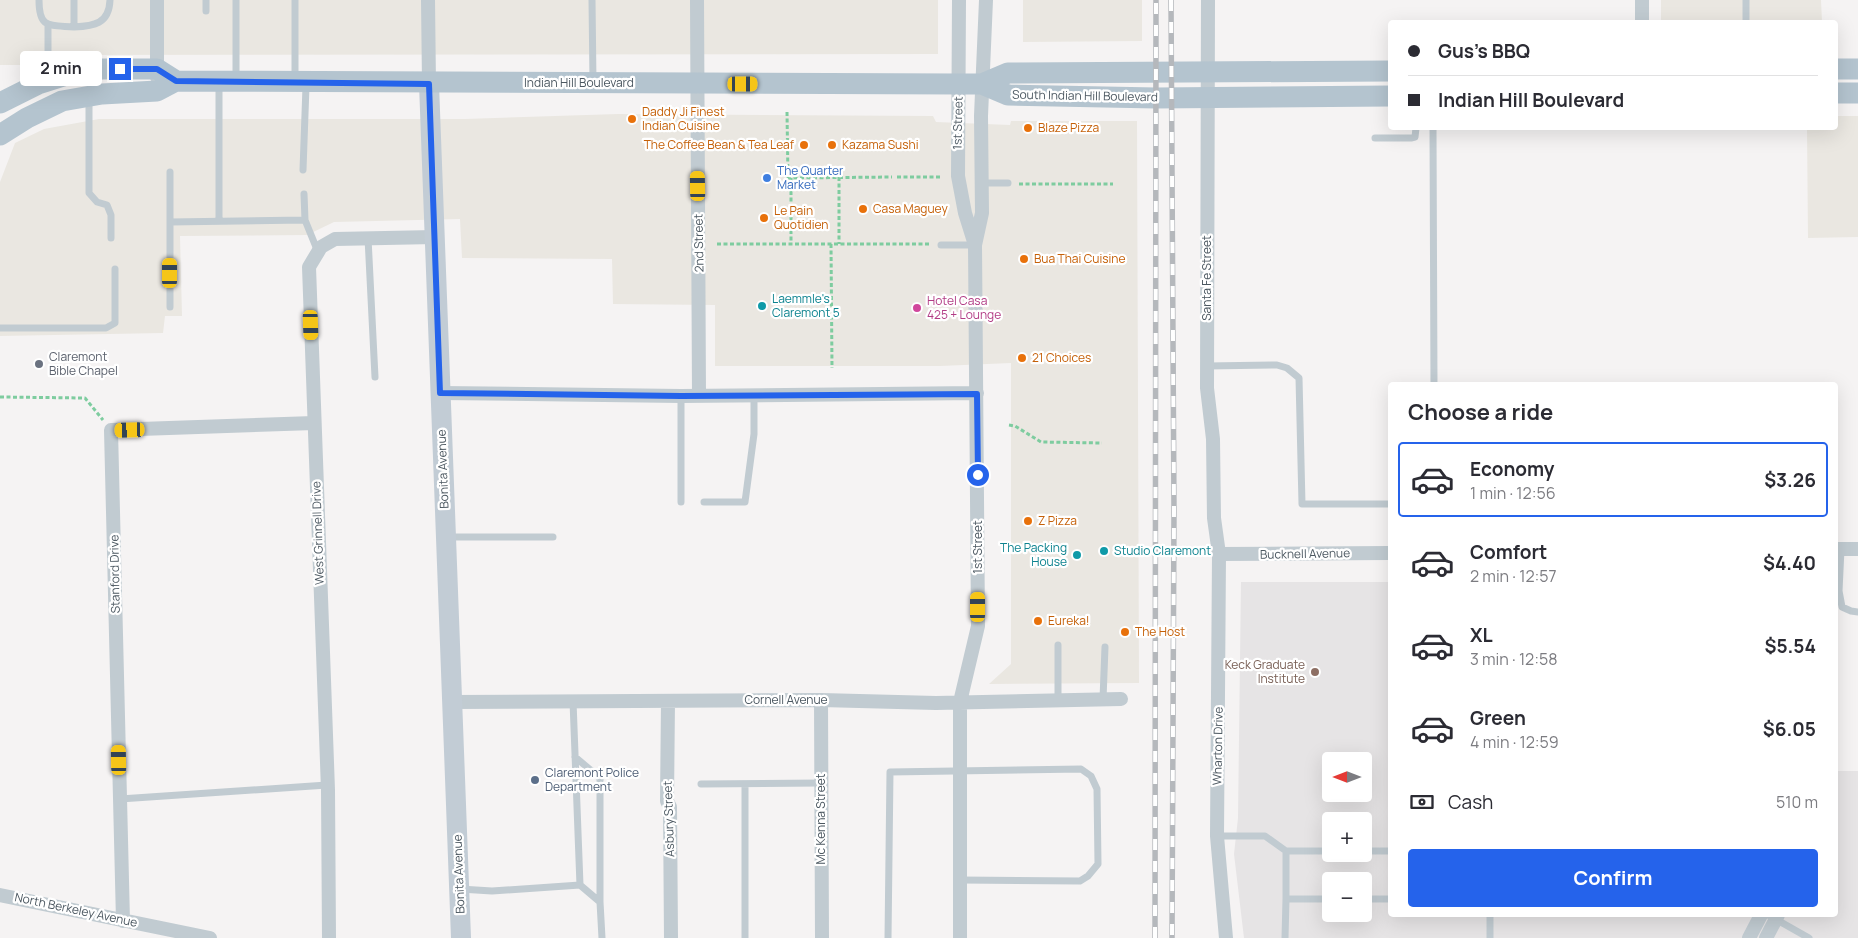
<!DOCTYPE html>
<meta charset="utf-8">
<style>
:root{--surface:#fff;--page:#f7f7f7;--text:#2b2b33;--muted:#7c7c81;--line:#e1e1e2;--accent:#2563eb}
body{margin:0;font-family:Manrope,sans-serif;background:var(--page);color:var(--text);height:100vh;display:flex;flex-direction:column;font-size:19px;white-space:nowrap}
*{box-sizing:border-box;margin:0}
p{font-size:16px;color:var(--muted)}
.icon{flex:none;width:28px;height:28px;fill:none;stroke:currentColor;stroke-width:2;stroke-linecap:round;stroke-linejoin:round}
.map{position:relative;flex:1;overflow:hidden}
.side{position:absolute;left:1388px;top:382px;width:450px;height:535px;display:flex;flex-direction:column;background:var(--surface);border-radius:5px;box-shadow:0 5px 20px #0002}
.side>*{flex:none}
.banner{position:absolute;left:1388px;top:20px;width:450px;height:110px;border-radius:5px;box-shadow:0 5px 20px #0002;display:grid;align-content:center;height:110px;padding:0 20px;background:var(--surface)}
.needle{width:32px;rotate:270deg}
.controls{position:absolute;left:1322px;top:752px;display:grid;gap:10px}
.controls a{display:grid;place-items:center;width:50px;height:50px;border-radius:5px;background:var(--surface);box-shadow:0 5px 20px #0002;font-size:25px}
.end{position:absolute;width:22px;height:22px;margin:-11px;border:6px solid #2563eb;background:#fff;box-shadow:0 0 0 2px #fff}
.from{border-radius:50%}
.bubble{position:absolute;height:35px;border-radius:5px;background:var(--surface);box-shadow:0 5px 20px #0002;font-size:16px;font-weight:700;line-height:35px;text-align:center}
.car{position:absolute;width:15px;height:30px;margin:-15px -8px;border-radius:6px;box-shadow:0 0 4px 1px #0007;background:linear-gradient(#f5c518 24%,#345 0 40%,#f5c518 0 76%,#345 0 86%,#f5c518 0)}
.banner b{display:flex;align-items:center;gap:18px;height:48px;font-size:19px}
.banner b+b{border-top:1px solid var(--line)}
.banner i{width:12px;height:12px;background:var(--text)}
ul{padding:0;list-style:none}
li{display:flex;align-items:center;gap:15px;height:75px;margin:0 10px 8px;padding:0 10px;border:2px solid transparent;border-radius:5px}
li div{flex:1}
li b{display:block;font-size:19px}
li em{font-style:normal;font-weight:700}
li.current{border-color:var(--accent)}
li>.icon{width:45px;height:45px;stroke-width:1.5}
h2{padding:0 20px;font-size:22px;line-height:60px}
.pay{display:flex;align-items:center;gap:12px;height:55px;padding:0 20px;font-size:19px}
.pay p{margin-inline-start:auto}
.primary-button{display:flex;gap:10px;margin-top:auto;padding:10px 20px}
.primary-button a{flex:1;height:58px;border-radius:5px;background:var(--accent);color:#fff;font-size:20px;font-weight:700;line-height:58px;text-align:center}
.map>svg:first-child{display:block}
.commercial{fill:#eae7e1}
.education{fill:#e6e4e5;fill-rule:evenodd}
.lines{fill:none;stroke-linecap:round;stroke-linejoin:round}
.path{stroke:#7ecc9f;stroke-width:3;stroke-dasharray:4 2.5;stroke-linecap:butt}
.lane{stroke:#c1cbd1;stroke-width:7}
.street{stroke:#c1cbd1;stroke-width:14}
.secondary{stroke:#c2ccd5;stroke-width:20}
.primary{stroke:#b4c4cf;stroke-width:21}
.rail-casing{stroke:#b5b8bc;stroke-width:5.5}
.rail{stroke:#fff;stroke-width:4;stroke-dasharray:11;stroke-linecap:butt}
.route{stroke:#2563eb;stroke-width:6}
.food-dot{fill:#e8710a;stroke:#fff;stroke-width:2}
.shop-dot{fill:#3f7fe0;stroke:#fff;stroke-width:2}
.culture-dot{fill:#0f9aa8;stroke:#fff;stroke-width:2}
.hotel-dot{fill:#d1479c;stroke:#fff;stroke-width:2}
.worship-dot{fill:#6b7280;stroke:#fff;stroke-width:2}
.education-dot{fill:#8d6e63;stroke:#fff;stroke-width:2}
.service-dot{fill:#5c6f8a;stroke:#fff;stroke-width:2}
.labels{text-anchor:middle;stroke-width:4.5;stroke-linejoin:round;paint-order:stroke}
.street-label{font-size:12px;fill:#4b5760;stroke:#fff}
.food-label{font-size:12px;fill:#c56008;stroke:#fff;text-anchor:start}
.shop-label{font-size:12px;fill:#366cbe;stroke:#fff;text-anchor:start}
.culture-label{font-size:12px;fill:#0d838f;stroke:#fff;text-anchor:start}
.hotel-label{font-size:12px;fill:#b23c85;stroke:#fff;text-anchor:start}
.worship-label{font-size:12px;fill:#5b616d;stroke:#fff;text-anchor:start}
.education-label{font-size:12px;fill:#785e54;stroke:#fff;text-anchor:end}
.service-label{font-size:12px;fill:#4e5e75;stroke:#fff;text-anchor:start}
</style>
<div class="map">
<svg width="1858" height="938" viewBox="0 0 1858 938">
<rect width="100%" height="100%" fill="#f5f3f3"/>
<!-- commercial -->
<path class="commercial" d="M0 0H938V54L20 55V65H0Z
M1023 0H1142V41L1023 42Z
M1661 0H1821L1822 22H1661Z
M618 114 933 116 936 122 1010 125 1011 121H1137L1139 683 989 684 1011 664V363L940 366H715V305L613 304 612 259 462 258 460 219 334 222 307 235 180 236 182 316H165L163 333 0 336V182L15 143 44 129 99 119H465Z
M1835 116H1858V237L1808 238 1807 128H1835Z"/>
<!-- education -->
<path class="education" d="M1241 582H1390V915H1835V771H1858V938H1244L1234 854 1238 818ZM1331 761H1364V794H1331ZM1331 821H1364V854H1331ZM1331 881H1364V914H1331Z"/>
<g class="lines">
<!-- path -->
<path class="path" d="M787 112 788 178 892 177
M839 177V244
M897 177H941
M791 178V244
M1019 184H1113
M717 244H931
M831 244 832 368
M0 397 85 398 103 420
M1009 425 1015 426 1041 442 1102 443"/>
<!-- lane -->
<path class="lane" d="M39 0C39 29 49 25 74 27
M74 0V27C94 26 109 24 110 0
M206 0V11
M295 0V79
M592 0 593 81
M1746 0V22
M48 25V64L52 78
M236 79V0
M219 83V220
M89 99V193L97 202 107 205 111 215V238
M1433 128 1434 385
M1375 138H1411L1415 137 1416 128
M303 170 306 86
M170 172V222
M982 183H1008
M304 194 305 220 318 252
M368 238 375 377
M941 245H975
M170 307V222L305 220
M0 328H106L115 323V269
M1207 366 1277 365 1287 368 1299 378 1302 504H1390
M681 396V502
M704 502H745L754 434V396
M449 537H553
M1841 549 1839 591 1842 607 1851 611 1858 612
M1058 645V699
M1103 699 1105 647
M573 701 580 885 600 902 602 938
M575 757 600 778V902
M701 784 821 783
M745 784V938
M120 799 327 785
M1217 836H1265L1286 851H1331
M1286 851V899H1331
M1364 851H1390
M460 889 492 891 580 885
M1364 899H1390
M1768 915 1809 938
M888 938 890 772 1081 769 1091 776 1097 789 1098 864 1088 876 1080 881 960 880
M1285 938 1286 899
M1490 938V915"/>
<!-- street -->
<path class="street" d="M157 0V77
M428 0 429 84
M697 0 699 395
M959 0 958 176 965 213 975 245
M1208 0 1207 388 1213 439 1214 518 1219 554 1217 836 1226 938
M1642 0V22
M441 393 681 396 977 393
M1835 549H1858
M1219 554 1390 553
M821 700 822 938
M668 701 667 801 670 807 671 938
M452 702 821 700 936 703 1121 699
M0 895 210 938
M123 921 111 430 314 423
M329 938 328 790 309 267 321 247 335 239 435 237
M960 938V702L978 626 975 245 982 213 981 116 986 0
M1749 938 1761 915
M1766 938 1778 915"/>
<!-- secondary -->
<path class="secondary" d="M429 84 461 938"/>
<!-- primary -->
<path class="primary" d="M1835 69H1858
M982 84 1008 95 1156 98 1390 96
M1835 93H1858
M0 103 38 84 76 72 102 69H157L176 81
M0 135 27 118 62 101 102 94 157 91 176 81C437 84 698 84 959 84H982L1008 73 1390 71"/>
<!-- rail casing -->
<g class="rail-casing">
<path id="rail" d="M1171 0 1174 510 1172 938
M1155 938 1156 0"/>
</g>
<!-- rail -->
<use href="#rail" class="rail"/>
</g>
<g class="lines">
<!-- route -->
<path class="route" d="M120 69H157L176 81 429 84 440 393 681 396 977 394 978 475"/>
</g>
<!-- markers -->
<g class="food-dot">
<circle cx="632" cy="119" r="5"/>
<circle cx="1028" cy="128" r="5"/>
<circle cx="804" cy="145" r="5"/>
<circle cx="832" cy="145" r="5"/>
<circle cx="863" cy="209" r="5"/>
<circle cx="764" cy="218" r="5"/>
<circle cx="1024" cy="259" r="5"/>
<circle cx="1022" cy="358" r="5"/>
<circle cx="1028" cy="521" r="5"/>
<circle cx="1038" cy="621" r="5"/>
<circle cx="1125" cy="632" r="5"/>
</g>
<circle class="shop-dot" cx="767" cy="178" r="5"/>
<g class="culture-dot">
<circle cx="762" cy="306" r="5"/>
<circle cx="1104" cy="551" r="5"/>
<circle cx="1077" cy="555" r="5"/>
</g>
<circle class="hotel-dot" cx="917" cy="308" r="5"/>
<circle class="worship-dot" cx="39" cy="364" r="5"/>
<circle class="education-dot" cx="1315" cy="672" r="5"/>
<circle class="service-dot" cx="535" cy="780" r="5"/>
<g class="labels">
<!-- street labels -->
<g class="street-label">
<text x="579" y="87">Indian Hill Boulevard</text>
<text transform="translate(1085 96) rotate(1)" y="4">South Indian Hill Boulevard</text>
<text transform="translate(958 123) rotate(-89)" y="4">1st Street</text>
<text transform="translate(699 243) rotate(-91)" y="4">2nd Street</text>
<text transform="translate(1207 278) rotate(-90)" y="4">Santa Fe Street</text>
<text transform="translate(443 469) rotate(-92)" y="4">Bonita Avenue</text>
<text transform="translate(318 533) rotate(-92)" y="4">West Grinnell Drive</text>
<text transform="translate(978 547) rotate(-90)" y="4">1st Street</text>
<text transform="translate(1305 554) rotate(-1)" y="4">Bucknell Avenue</text>
<text transform="translate(115 574) rotate(-91)" y="4">Stanford Drive</text>
<text x="786" y="704">Cornell Avenue</text>
<text transform="translate(1218 746) rotate(-89)" y="4">Wharton Drive</text>
<text transform="translate(669 819) rotate(-92)" y="4">Asbury Street</text>
<text transform="translate(821 819) rotate(-90)" y="4">Mc Kenna Street</text>
<text transform="translate(459 874) rotate(-92)" y="4">Bonita Avenue</text>
<text transform="translate(76 910) rotate(12)" y="4">North Berkeley Avenue</text>
</g>
<!-- food labels -->
<g class="food-label">
<text x="642" y="116">Daddy Ji Finest<tspan x="642" dy="14">Indian Cuisine</tspan></text>
<text x="1038" y="132">Blaze Pizza</text>
<text x="794" y="149" text-anchor="end">The Coffee Bean &amp; Tea Leaf</text>
<text x="842" y="149">Kazama Sushi</text>
<text x="873" y="213">Casa Maguey</text>
<text x="774" y="215">Le Pain<tspan x="774" dy="14">Quotidien</tspan></text>
<text x="1034" y="263">Bua Thai Cuisine</text>
<text x="1032" y="362">21 Choices</text>
<text x="1038" y="525">Z Pizza</text>
<text x="1048" y="625">Eureka!</text>
<text x="1135" y="636">The Host</text>
</g>
<!-- shop labels -->
<g class="shop-label">
<text x="777" y="175">The Quarter<tspan x="777" dy="14">Market</tspan></text>
</g>
<!-- culture labels -->
<g class="culture-label">
<text x="772" y="303">Laemmle's<tspan x="772" dy="14">Claremont 5</tspan></text>
<text x="1067" y="552" text-anchor="end">The Packing<tspan x="1067" dy="14">House</tspan></text>
<text x="1114" y="555">Studio Claremont</text>
</g>
<!-- hotel labels -->
<g class="hotel-label">
<text x="927" y="305">Hotel Casa<tspan x="927" dy="14">425 + Lounge</tspan></text>
</g>
<!-- worship labels -->
<g class="worship-label">
<text x="49" y="361">Claremont<tspan x="49" dy="14">Bible Chapel</tspan></text>
</g>
<!-- education labels -->
<g class="education-label">
<text x="1305" y="669">Keck Graduate<tspan x="1305" dy="14">Institute</tspan></text>
</g>
<!-- service labels -->
<g class="service-label">
<text x="545" y="777">Claremont Police<tspan x="545" dy="14">Department</tspan></text>
</g>
</g>
</svg>
<div class="controls">
<a><svg class="needle" viewBox="-14 -14 28 28"><path d="M0-13l5 13h-10z" fill="#e53935"/><path d="M0 13l5-13h-10z" fill="#7c7c81"/></svg></a>
<a>+</a>
<a>−</a>
</div>
<i class="end from" style="left:978px;top:475px"></i>
<i class="end" style="left:120px;top:69px"></i>
<div class="bubble" style="left:20px;top:51px;width:82px">2 min</div>
<i class="car" style="left:743px;top:84px;rotate:90deg"></i>
<i class="car" style="left:698px;top:186px;rotate:359deg"></i>
<i class="car" style="left:170px;top:273px;rotate:0deg"></i>
<i class="car" style="left:311px;top:325px;rotate:178deg"></i>
<i class="car" style="left:130px;top:430px;rotate:268deg"></i>
<i class="car" style="left:978px;top:607px;rotate:0deg"></i>
<i class="car" style="left:119px;top:760px;rotate:359deg"></i>
<div class="banner">
<b><i class="from"></i>Gus's BBQ</b>
<b><i></i>Indian Hill Boulevard</b>
</div>
<section class="side">
<h2>Choose a ride</h2>
<ul>
<li class="current"><svg class="icon" aria-label="car" viewBox="0 0 24 24"><path d="M5 17H2v-5l4-1 3-4h7l3 4 3 1v5h-3M9 17h6M6 11h13"/><circle cx="7" cy="17" r="2"/><circle cx="17" cy="17" r="2"/></svg><div><b>Economy</b><p>1 min · 12:56</p></div><em>$3.26</em></li>
<li><svg class="icon" aria-label="car" viewBox="0 0 24 24"><path d="M5 17H2v-5l4-1 3-4h7l3 4 3 1v5h-3M9 17h6M6 11h13"/><circle cx="7" cy="17" r="2"/><circle cx="17" cy="17" r="2"/></svg><div><b>Comfort</b><p>2 min · 12:57</p></div><em>$4.40</em></li>
<li><svg class="icon" aria-label="car" viewBox="0 0 24 24"><path d="M5 17H2v-5l4-1 3-4h7l3 4 3 1v5h-3M9 17h6M6 11h13"/><circle cx="7" cy="17" r="2"/><circle cx="17" cy="17" r="2"/></svg><div><b>XL</b><p>3 min · 12:58</p></div><em>$5.54</em></li>
<li><svg class="icon" aria-label="car" viewBox="0 0 24 24"><path d="M5 17H2v-5l4-1 3-4h7l3 4 3 1v5h-3M9 17h6M6 11h13"/><circle cx="7" cy="17" r="2"/><circle cx="17" cy="17" r="2"/></svg><div><b>Green</b><p>4 min · 12:59</p></div><em>$6.05</em></li>
</ul>
<div class="pay"><svg class="icon" aria-label="cash" viewBox="0 0 24 24"><path d="M3 7h18v10H3z"/><circle cx="12" cy="12" r="2"/></svg>Cash<p>510 m</p></div>
<div class="primary-button"><a>Confirm</a></div>
</section>
</div>
